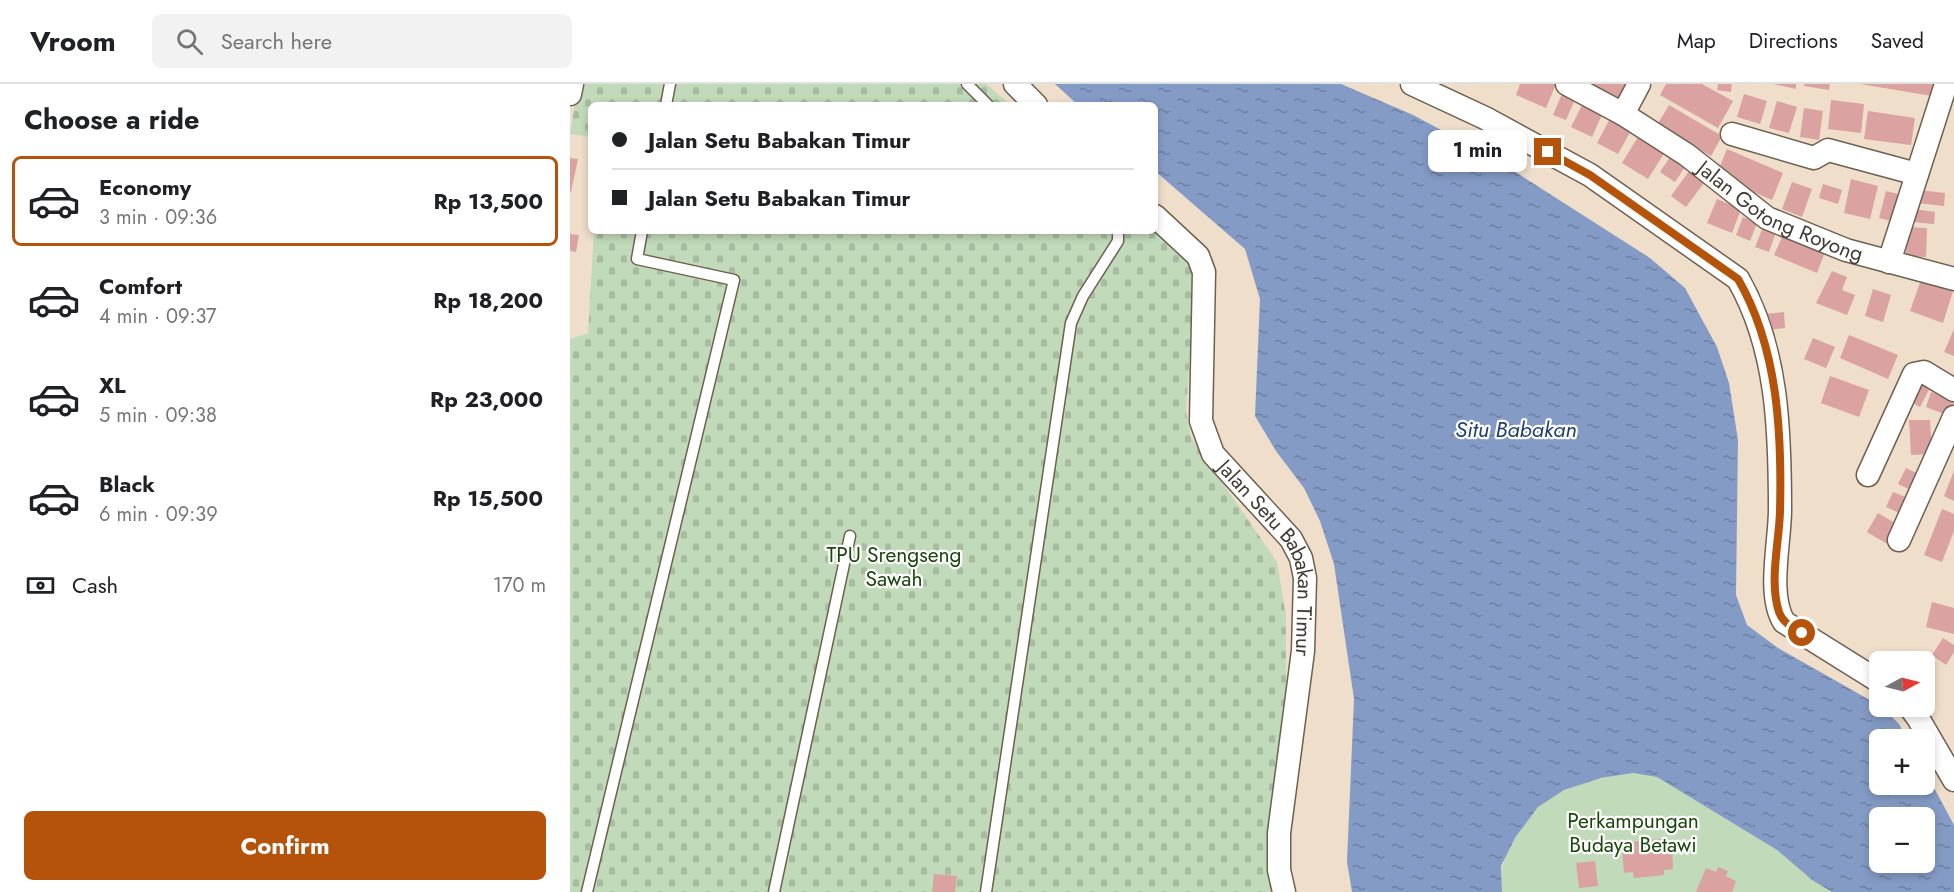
<!DOCTYPE html>
<meta charset="utf-8">
<style>
:root{--surface:#fff;--page:#f2f2f2;--text:#202124;--muted:#757577;--line:#e0e0e0;--accent:#b45309}
body{margin:0;font-family:Jost,sans-serif;background:var(--page);color:var(--text);height:100vh;display:flex;flex-direction:column;font-size:22px;white-space:nowrap}
*{box-sizing:border-box;margin:0}
p{font-size:20px;color:var(--muted)}
.icon{flex:none;width:33px;height:33px;fill:none;stroke:currentColor;stroke-width:2;stroke-linecap:round;stroke-linejoin:round}
.map{position:relative;flex:1;overflow:hidden}
.drawer{display:flex;flex-direction:column;background:var(--surface);width:570px}
.drawer>*{flex:none}
.hud{position:absolute;left:18px;top:18px;width:570px;height:132px;border-radius:9px;box-shadow:0 3px 9px #0003;display:grid;align-content:center;height:132px;padding:0 24px;background:var(--surface)}
.needle{width:39px;rotate:83deg}
.buttons{position:absolute;left:1299px;top:567px;display:grid;gap:12px}
.buttons a{display:grid;place-items:center;width:66px;height:66px;border-radius:9px;background:var(--surface);box-shadow:0 3px 9px #0003;font-size:30px}
.end{position:absolute;width:27px;height:27px;margin:-14px;border:8px solid #b45309;background:#fff;box-shadow:0 0 0 3px #fff}
.from{border-radius:50%}
.bubble{position:absolute;height:42px;border-radius:9px;background:var(--surface);box-shadow:0 3px 9px #0003;font-size:20px;font-weight:700;line-height:42px;text-align:center}
.hud b{display:flex;align-items:center;gap:21px;height:57px;font-size:22px}
.hud b+b{border-top:2px solid var(--line)}
.hud i{width:15px;height:15px;background:var(--text)}
ul{padding:0;list-style:none}
li{display:flex;align-items:center;gap:18px;height:90px;margin:0 12px 9px;padding:0 12px;border:3px solid transparent;border-radius:9px}
li div{flex:1}
li b{display:block;font-size:22px}
li em{font-style:normal;font-weight:700}
li.current{border-color:var(--accent)}
li>.icon{width:54px;height:54px;stroke-width:1.5}
h2{padding:0 24px;font-size:27px;line-height:72px}
.pay{display:flex;align-items:center;gap:15px;height:66px;padding:0 24px;font-size:22px}
.pay p{margin-inline-start:auto}
.primary-button{display:flex;gap:12px;margin-top:auto;padding:12px 24px}
.primary-button a{flex:1;height:69px;border-radius:9px;background:var(--accent);color:#fff;font-size:24px;font-weight:700;line-height:69px;text-align:center}
header{display:flex;align-items:center;gap:36px;box-sizing:border-box;height:84px;padding:0 30px;background:var(--surface);border-bottom:2px solid var(--line)}
header strong{font-size:28px}
nav{display:flex;gap:33px;margin-inline-start:auto;font-size:21px}
.search{width:420px;height:54px;background:var(--page);display:flex;align-items:center;gap:15px;box-sizing:border-box;padding:0 21px;border-radius:9px;color:var(--muted);font-size:22px}
main{display:flex;flex:1;min-height:0}
.map>svg:first-child{display:block}
.cemetery{fill:url(#cemetery-stones)}
.park{fill:#c1daba}
.water{fill:url(#water-ripples);fill-rule:evenodd}
.building{fill:#daa2a0}
.lines{fill:none;stroke-linecap:round;stroke-linejoin:round}
.lane-casing{stroke:#6e604f;stroke-width:13}
.street-casing{stroke:#6e604f;stroke-width:25}
.lane{stroke:#fff;stroke-width:10}
.street{stroke:#fff;stroke-width:22}
.route{stroke:#b45309;stroke-width:8}
.labels{text-anchor:middle;stroke-width:4.5;stroke-linejoin:round;paint-order:stroke}
.street-label{font-size:21px;fill:#413b33;stroke:#fff}
.park-label{font-size:21px;fill:#1b460c;stroke:#fff}
.water-label{font-size:22px;font-style:italic;fill:#213d72;stroke:#fff}
</style>
<header>
<strong>Vroom</strong>
<div class="search"><svg class="icon" aria-label="search" viewBox="0 0 24 24"><circle cx="10" cy="10" r="6"/><path d="M15 15l6 6"/></svg>Search here</div>
<nav><a>Map</a><a>Directions</a><a>Saved</a></nav>
</header>
<main>
<section class="drawer">
<h2>Choose a ride</h2>
<ul>
<li class="current"><svg class="icon" aria-label="car" viewBox="0 0 24 24"><path d="M5 17H2v-5l4-1 3-4h7l3 4 3 1v5h-3M9 17h6M6 11h13"/><circle cx="7" cy="17" r="2"/><circle cx="17" cy="17" r="2"/></svg><div><b>Economy</b><p>3 min · 09:36</p></div><em>Rp 13,500</em></li>
<li><svg class="icon" aria-label="car" viewBox="0 0 24 24"><path d="M5 17H2v-5l4-1 3-4h7l3 4 3 1v5h-3M9 17h6M6 11h13"/><circle cx="7" cy="17" r="2"/><circle cx="17" cy="17" r="2"/></svg><div><b>Comfort</b><p>4 min · 09:37</p></div><em>Rp 18,200</em></li>
<li><svg class="icon" aria-label="car" viewBox="0 0 24 24"><path d="M5 17H2v-5l4-1 3-4h7l3 4 3 1v5h-3M9 17h6M6 11h13"/><circle cx="7" cy="17" r="2"/><circle cx="17" cy="17" r="2"/></svg><div><b>XL</b><p>5 min · 09:38</p></div><em>Rp 23,000</em></li>
<li><svg class="icon" aria-label="car" viewBox="0 0 24 24"><path d="M5 17H2v-5l4-1 3-4h7l3 4 3 1v5h-3M9 17h6M6 11h13"/><circle cx="7" cy="17" r="2"/><circle cx="17" cy="17" r="2"/></svg><div><b>Black</b><p>6 min · 09:39</p></div><em>Rp 15,500</em></li>
</ul>
<div class="pay"><svg class="icon" aria-label="cash" viewBox="0 0 24 24"><path d="M3 7h18v10H3z"/><circle cx="12" cy="12" r="2"/></svg>Cash<p>170 m</p></div>
<div class="primary-button"><a>Confirm</a></div>
</section>
<div class="map">
<svg width="1384" height="808" viewBox="0 0 1384 808">
<defs>
<pattern id="cemetery-stones" width="16" height="16" patternUnits="userSpaceOnUse" patternTransform="scale(1.5)"><rect width="16" height="16" fill="#c1daba"/><path d="M2 7V4a2 2 0 0 1 4 0v3zM10 15v-3a2 2 0 0 1 4 0v3z" fill="#a7bca0"/></pattern>
<pattern id="water-ripples" width="26" height="14" patternUnits="userSpaceOnUse" patternTransform="scale(1.5)"><rect width="26" height="14" fill="#849bc5"/><path d="M2 4q2-2 4 0t4 0M15 11q2-2 4 0t4 0" fill="none" stroke="#6e80a1"/></pattern>
</defs>
<rect width="100%" height="100%" fill="#eedeca"/>
<!-- cemetery -->
<path class="cemetery" d="M8 0H416L441 21H21V53L0 50Z
M24 147H585L609 161 625 194 616 328 621 353 707 478 716 532V756L722 808H0V255L18 249Z"/>
<!-- park -->
<path class="park" d="M1063 689 1087 693 1207 766 1242 796 1262 808H932C930 779 935 768 952 745 957 738 962 728 968 723 993 700 1031 694 1063 689Z"/>
<!-- water -->
<path class="water" d="M485 0H771L843 31 922 73 1080 174 1115 204 1147 263 1159 299 1168 356 1166 511 1177 541 1208 564 1312 623 1329 640 1337 655 1310 656V700H1354L1355 687 1384 741V808H1262L1242 796 1207 766 1087 693 1063 689 1031 694 994 706 968 723 945 754 931 782 932 808H782L777 778 784 615 764 480 750 437 734 404 706 367 685 332 690 215 675 165 585 87V21H508ZM1310 734H1354V778H1310Z"/>
<!-- building -->
<path class="building" d="M950 0H986L976 24 946 11Z
M1017 0H1062L1054 18Z
M1096 0H1132L1163 17 1148 44 1090 11Z
M1148 0H1162L1161 8 1147 6Z
M1203 0H1226V5Z
M1234 0H1260L1259 6 1234 2Z
M1290 0H1363L1362 12Z
M993 7 1006 13 996 36 983 31Z
M1174 10 1197 17 1190 40 1167 33Z
M1261 16 1294 20 1291 49 1258 45Z
M1014 17 1034 26 1022 53 1001 43Z
M1207 17 1227 23 1219 49 1199 44Z
M1099 21 1152 52 1141 72 1087 41Z
M1234 24 1253 27 1249 56 1230 53Z
M1298 27 1345 34 1341 61 1294 55Z
M1042 31 1063 43 1048 70 1027 59Z
M1071 48 1097 65 1078 95 1052 79Z
M1157 65 1213 89 1202 116 1146 92Z
M1104 67 1119 77 1105 98 1090 88Z
M0 74 8 75 1 108H0Z
M1122 83 1137 95 1116 123 1101 112Z
M1281 95 1308 102 1300 135 1274 129Z
M1222 98 1242 105 1232 133 1212 125Z
M1253 100 1272 106 1268 120 1249 114Z
M1349 106 1375 109 1374 122 1348 119Z
M1316 107 1336 112 1329 139 1309 134Z
M1147 115 1171 125 1162 149 1137 139Z
M1344 125 1365 128 1364 140 1342 138Z
M1173 133 1187 139 1180 157 1166 151Z
M1193 143 1206 148 1199 168 1185 163Z
M1337 143 1357 144 1356 173 1336 172Z
M0 150 9 151 6 168 0 167Z
M1213 151 1255 168 1247 189 1204 171Z
M1262 187 1277 193 1272 206 1285 211 1277 231 1246 219Z
M1352 193 1384 204 1373 239 1340 227Z
M1303 205 1321 211 1313 238 1295 232Z
M1214 228 1215 244 1196 246 1195 230Z
M1384 245V272L1374 268Z
M1279 251 1328 271 1318 295 1270 274Z
M1243 254 1265 263 1256 284 1234 275Z
M1260 292 1299 306 1289 333 1251 319Z
M1344 296 1360 304 1350 323 1334 314Z
M1361 308 1384 317 1379 332 1356 323Z
M1339 336H1360L1362 370 1341 371Z
M1336 384 1353 392 1345 408 1328 400Z
M1384 387V417L1374 412Z
M1323 408 1343 416 1336 432 1316 423Z
M1372 425 1384 430V447L1372 478 1354 471Z
M1308 429 1330 442 1319 461 1297 448Z
M1362 518 1384 524V550L1356 543Z
M1373 554 1384 561V568L1376 581 1362 571Z
M1091 755 1092 762 1102 761 1103 785 1094 786V791L1064 794 1063 788 1054 789 1052 765 1061 764V758Z
M1025 777 1028 802 1009 804 1006 779Z
M1148 783 1158 787 1156 792 1166 797 1162 808H1126L1136 784 1146 788Z
M364 790 387 792 385 808H362Z"/>
<g class="lines">
<!-- lane casing -->
<g class="lane-casing">
<path id="lane" d="M397 0 418 21
M96 21 100 0
M17 808 164 196 67 175 72 147
M204 808 280 452
M416 808 501 239 513 212 548 157V147"/>
</g>
<!-- street casing -->
<g class="street-casing">
<g id="street">
<path d="M445 0 466 21"/>
<path d="M842 0 915 34 1020 91 1168 195C1208 265 1210 347 1210 426 1210 458 1197 511 1214 538L1310 598"/>
<path id="s1" d="M997 0 1053 30 1117 71 1197 134 1276 166 1384 195"/>
<path d="M0 10 2 0"/>
<path d="M1053 30 1069 0"/>
<path d="M1162 50 1244 74 1258 66 1347 90"/>
<path id="s2" d="M585 132 628 172 634 188 631 337 643 370 721 455 731 474 735 494 733 567 709 749V786L714 808"/>
<path d="M1319 178 1376 0"/>
<path d="M1298 391 1344 290 1354 288 1384 306"/>
<path d="M1329 456 1384 333"/>
<path d="M1339 622 1348 634 1384 696"/>
</g>
</g>
<!-- lane -->
<use href="#lane" class="lane"/>
<!-- street -->
<use href="#street" class="street"/>
</g>
<g class="lines">
<!-- route -->
<path class="route" d="M978 68 1020 91 1168 195C1208 264 1212 349 1210 428 1209 459 1199 498 1209 528 1213 539 1223 544 1232 549"/>
</g>
<g class="labels">
<!-- street labels -->
<g class="street-label">
<text dy="7" stroke="none"><textPath href="#s1" startOffset="250">Jalan Gotong Royong</textPath></text>
<text dy="7" stroke="none"><textPath href="#s2" startOffset="384">Jalan Setu Babakan Timur</textPath></text>
</g>
<!-- park labels -->
<g class="park-label">
<text x="324" y="478">TPU Srengseng<tspan x="324" dy="24">Sawah</tspan></text>
<text x="1063" y="744">Perkampungan<tspan x="1063" dy="24">Budaya Betawi</tspan></text>
</g>
<!-- water labels -->
<g class="water-label">
<text x="946" y="353">Situ Babakan</text>
</g>
</g>
</svg>
<div class="buttons">
<a><svg class="needle" viewBox="-14 -14 28 28"><path d="M0-13l5 13h-10z" fill="#e53935"/><path d="M0 13l5-13h-10z" fill="#757577"/></svg></a>
<a>+</a>
<a>−</a>
</div>
<i class="end from" style="left:1232px;top:549px"></i>
<i class="end" style="left:978px;top:68px"></i>
<div class="bubble" style="left:858px;top:46px;width:99px">1 min</div>
<div class="hud">
<b><i class="from"></i>Jalan Setu Babakan Timur</b>
<b><i></i>Jalan Setu Babakan Timur</b>
</div>
</div>
</main>
